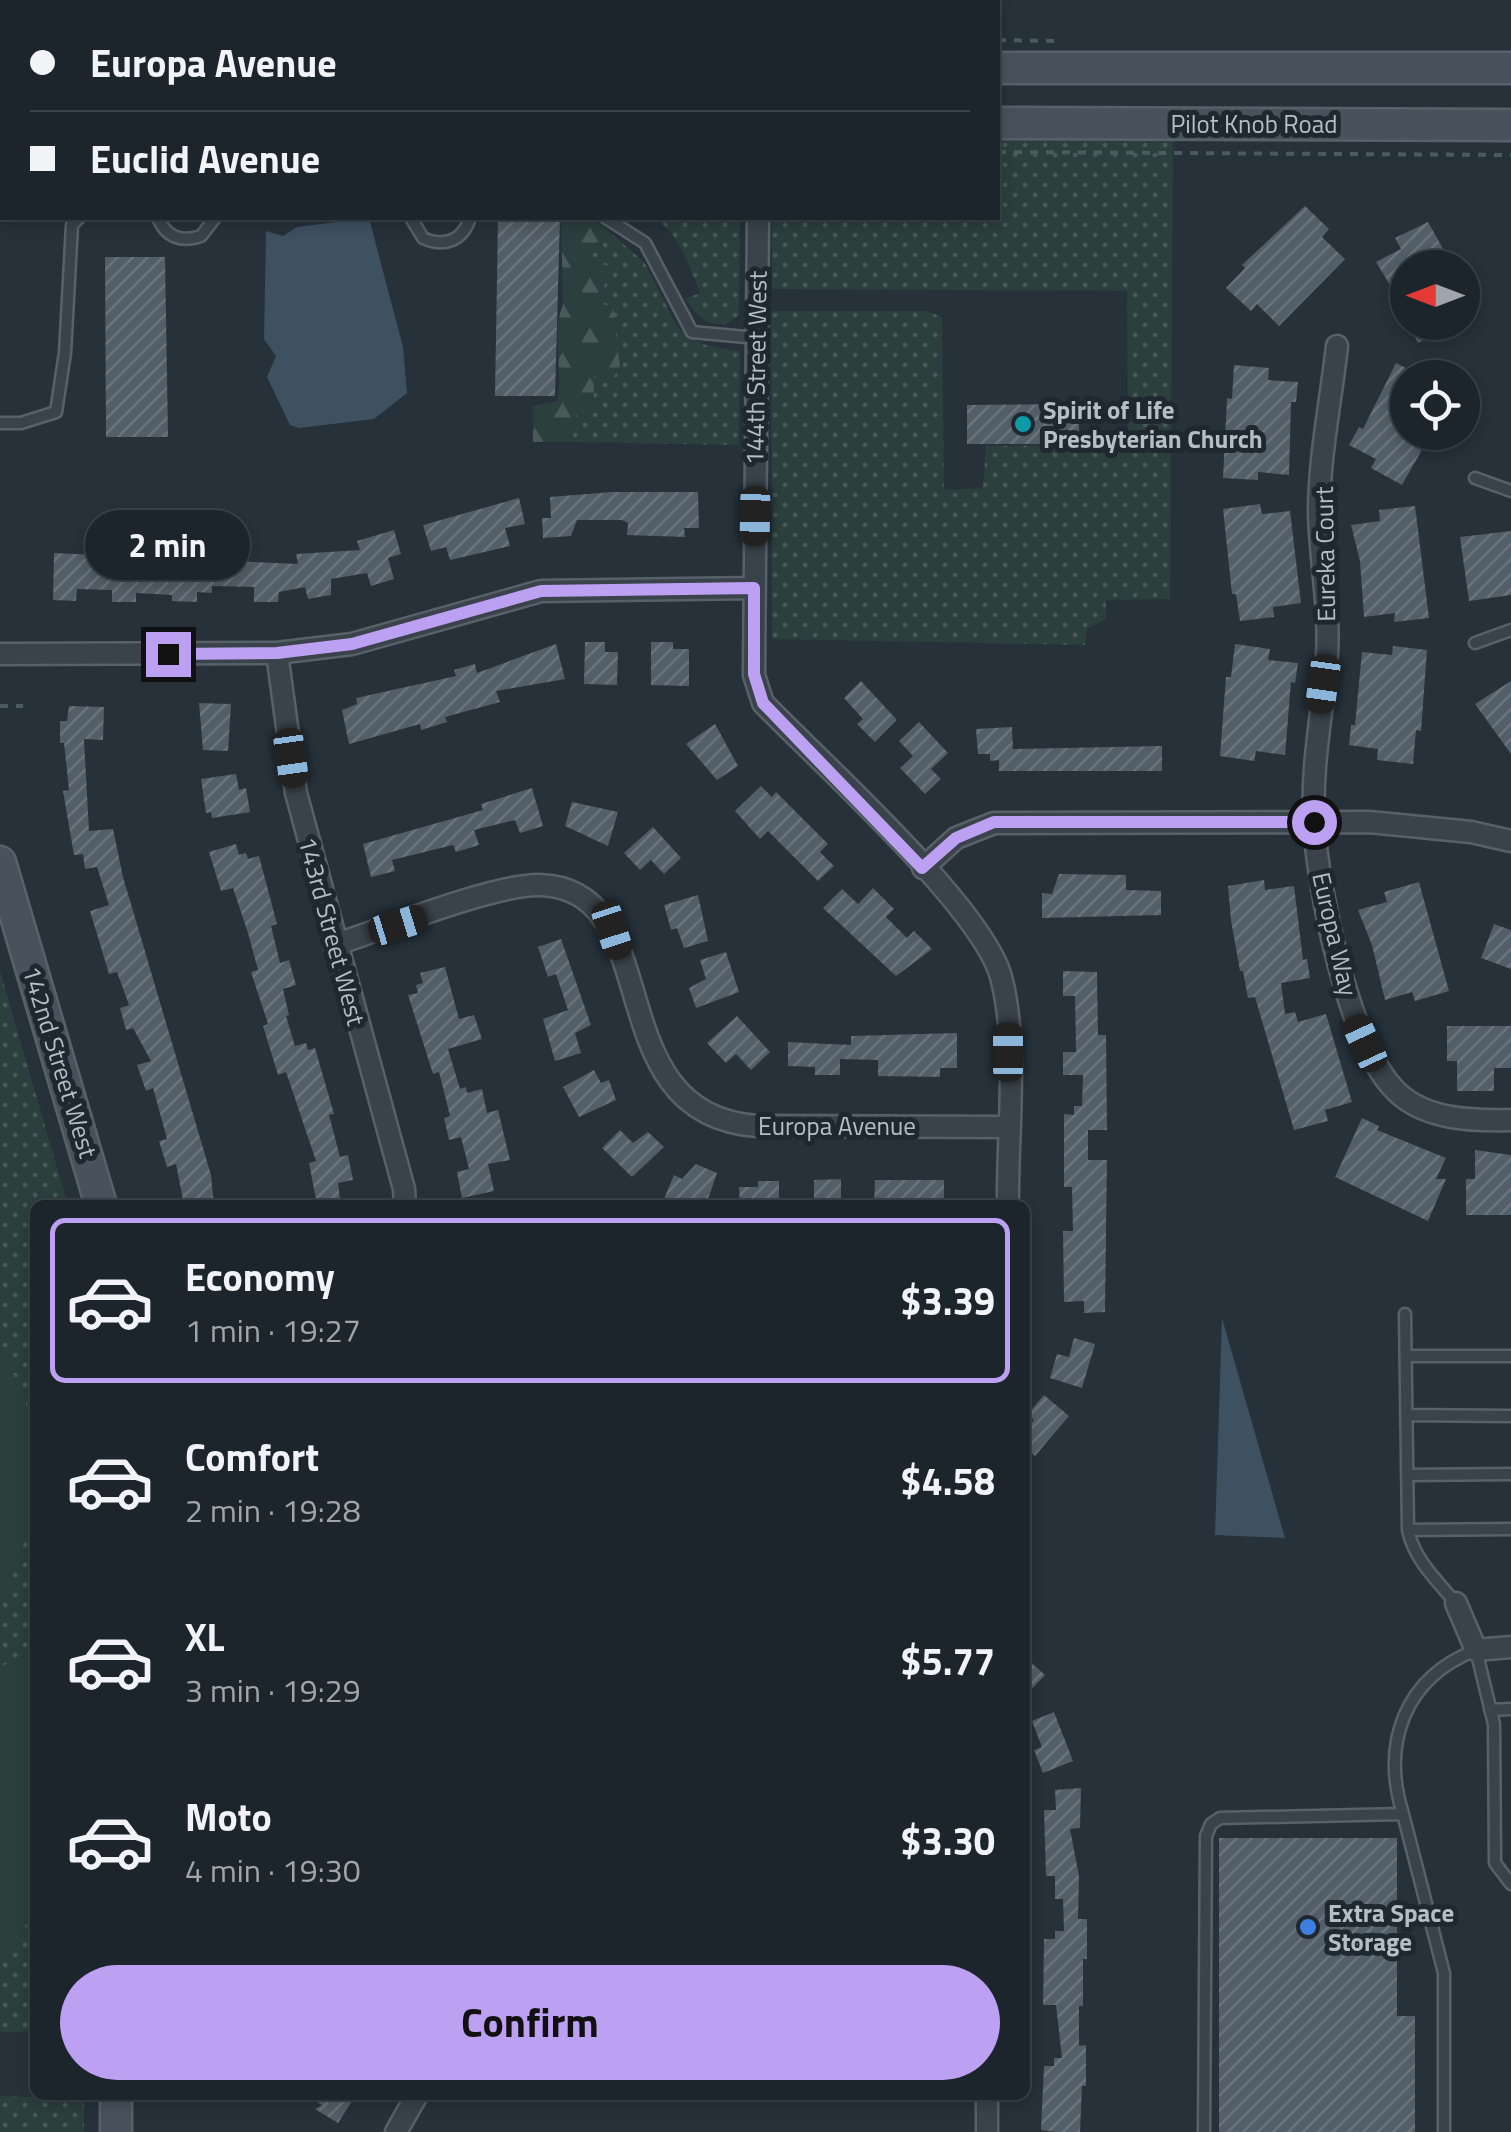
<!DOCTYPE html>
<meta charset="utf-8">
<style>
:root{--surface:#1c252c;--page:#293138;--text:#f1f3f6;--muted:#a0a5a9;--line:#3a4248;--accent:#bca0f2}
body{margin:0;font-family:"Titillium Web",sans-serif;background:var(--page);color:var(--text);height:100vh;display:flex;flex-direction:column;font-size:38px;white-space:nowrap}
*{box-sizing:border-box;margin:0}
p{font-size:32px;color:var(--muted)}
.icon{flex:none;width:55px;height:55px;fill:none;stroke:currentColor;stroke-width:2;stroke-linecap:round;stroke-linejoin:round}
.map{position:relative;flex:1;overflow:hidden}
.details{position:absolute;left:30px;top:1200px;width:1000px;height:900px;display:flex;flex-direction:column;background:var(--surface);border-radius:15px;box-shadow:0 5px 15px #0003,0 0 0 2px var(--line)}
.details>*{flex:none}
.hud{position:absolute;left:0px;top:0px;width:1000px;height:220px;box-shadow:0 5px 15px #0003,0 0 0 2px var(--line);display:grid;align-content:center;height:220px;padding:0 30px;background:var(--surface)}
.needle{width:65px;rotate:270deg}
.buttons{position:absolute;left:1390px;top:250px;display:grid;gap:20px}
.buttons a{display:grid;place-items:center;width:90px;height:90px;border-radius:50%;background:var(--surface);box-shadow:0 5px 15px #0003,0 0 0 2px var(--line);font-size:50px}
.end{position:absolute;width:45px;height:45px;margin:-22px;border:12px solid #bca0f2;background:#111;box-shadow:0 0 0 5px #111}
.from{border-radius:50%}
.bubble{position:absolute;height:70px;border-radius:35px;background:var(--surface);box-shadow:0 5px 15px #0003,0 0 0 2px var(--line);font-size:32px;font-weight:700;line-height:70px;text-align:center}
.car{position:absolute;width:30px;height:60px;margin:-30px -15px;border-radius:12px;box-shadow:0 0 8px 2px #0007;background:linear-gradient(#222 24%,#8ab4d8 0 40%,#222 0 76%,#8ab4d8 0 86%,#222 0)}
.hud b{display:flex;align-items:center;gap:35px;height:95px;font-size:38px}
.hud b+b{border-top:2px solid var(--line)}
.hud i{width:25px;height:25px;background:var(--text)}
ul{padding:18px 0 0;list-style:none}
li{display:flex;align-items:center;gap:30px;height:165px;margin:0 20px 15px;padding:0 10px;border:5px solid transparent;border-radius:15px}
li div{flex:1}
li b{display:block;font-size:38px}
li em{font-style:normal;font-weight:700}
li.on{border-color:var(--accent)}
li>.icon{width:90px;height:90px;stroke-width:1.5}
.primary-button{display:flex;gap:20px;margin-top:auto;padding:20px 30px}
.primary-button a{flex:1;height:115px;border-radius:60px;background:var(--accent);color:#111;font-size:40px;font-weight:700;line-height:115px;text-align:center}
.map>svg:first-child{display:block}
.grass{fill:url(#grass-dots)}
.forest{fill:url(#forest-firs)}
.garden{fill:#2b3f3d}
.water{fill:#3e5161}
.building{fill:url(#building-hatch)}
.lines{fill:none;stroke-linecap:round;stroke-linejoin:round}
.lane-casing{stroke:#586168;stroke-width:15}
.street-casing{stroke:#586168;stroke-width:25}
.secondary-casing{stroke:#586168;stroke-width:35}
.path{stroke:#4a5c5c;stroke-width:4;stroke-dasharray:8 8;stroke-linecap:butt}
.lane{stroke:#3a434b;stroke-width:10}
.street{stroke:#3a434b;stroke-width:20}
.secondary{stroke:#48525d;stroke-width:30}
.route{stroke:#bca0f2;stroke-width:12}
.culture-dot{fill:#0f9aa8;stroke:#1f282f;stroke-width:4}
.shop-dot{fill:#3f7fe0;stroke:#1f282f;stroke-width:4}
.labels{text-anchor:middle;stroke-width:10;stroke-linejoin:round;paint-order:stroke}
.street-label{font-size:25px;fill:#b5bec6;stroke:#1f282f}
.poi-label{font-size:25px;font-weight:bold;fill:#b5bec6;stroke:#1f282f;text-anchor:start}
</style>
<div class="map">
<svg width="1511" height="2132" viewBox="0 0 1511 2132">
<defs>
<pattern id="grass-dots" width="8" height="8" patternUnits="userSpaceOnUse" patternTransform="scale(2.5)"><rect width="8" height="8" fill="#2b3f3d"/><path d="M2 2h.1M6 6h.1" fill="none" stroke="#485958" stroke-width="1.8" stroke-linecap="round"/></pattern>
<pattern id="forest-firs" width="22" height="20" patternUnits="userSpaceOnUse" patternTransform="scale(2.5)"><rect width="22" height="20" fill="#2b3f3d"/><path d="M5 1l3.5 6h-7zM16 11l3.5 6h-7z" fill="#485958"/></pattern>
<pattern id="building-hatch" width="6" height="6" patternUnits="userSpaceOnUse" patternTransform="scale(2.5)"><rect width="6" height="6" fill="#525e68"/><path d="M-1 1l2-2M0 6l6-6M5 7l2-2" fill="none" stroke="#69737c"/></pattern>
</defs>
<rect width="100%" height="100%" fill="#26313a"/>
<!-- grass -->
<path class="grass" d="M998 136H1173L1170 599 1106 600V619L1087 629 1085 645 772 639 771 311H927L942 317 944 490 983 488 986 446 1128 445 1127 291 772 289V218H998Z
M655 218H740L739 315C718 335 697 320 686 298L700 293C689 266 680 235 655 218Z
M606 229 644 262 678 328 702 344 740 352 739 445 572 442 576 414 592 417 594 302 608 279 587 259Z
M0 971 68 1205H35V2032H0Z
M0 2096 84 2099V2132H0Z"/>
<!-- forest -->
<path class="forest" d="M561 218H591L606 229 587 259 608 266V278L594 302 613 307 620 367 611 381 594 376 593 417 576 415 572 442H533V406L557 401C564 373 551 333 563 305Z"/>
<!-- garden -->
<path class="garden" d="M0 1352C53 1427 40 1526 0 1603Z
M24 1656 35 1672V1914L0 1956V1667Z"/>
<!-- water -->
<path class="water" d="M369 218 403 347 407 393 374 419 299 428 290 425 267 377 276 356 264 339 266 231 283 236 297 227Z
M1222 1318 1285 1538 1215 1535Z"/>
<!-- building -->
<path class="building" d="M1305 206 1329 229 1322 237 1345 259 1279 326 1257 304 1251 311 1226 288 1245 268 1242 265Z
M498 218H560L555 396H495Z
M1428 222 1454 268H1408V315L1376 262 1401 249 1395 238Z
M105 257H165L168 437H106Z
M1418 322H1459L1418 343 1410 327Z
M1396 363 1408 369V432H1432L1402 485 1371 468 1376 459 1349 445 1359 427 1363 429Z
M1234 365 1269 368 1268 380 1298 382 1296 402H1291L1289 475 1258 472V480L1223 478 1227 398 1232 399Z
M1079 404V444H967V405Z
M612 492H698L699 528H684L685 537 627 535 628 523 622 520H577L571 536 543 538 542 518H551L550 497Z
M519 498 525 524 505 528 510 546 450 560 446 547 431 551 423 525Z
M1260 504 1262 514 1290 511 1301 603 1273 607 1274 617 1240 621 1236 594H1232L1223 509Z
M1415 506 1429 618 1394 622 1395 613 1364 617 1360 561 1351 525 1380 521 1379 510Z
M394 530 401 554 388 558 394 579 371 586 367 573 331 579V595L308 599 305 587 279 592 278 602H254V587L212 586V593L197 592V602L172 601V595L136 593V602H112V590L77 589 76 601 53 600 54 553 298 564 296 554 360 550 357 541Z
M1511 531V595L1469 601 1460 537Z
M585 642H605V652H618L617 685 584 684Z
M651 642H673V649H689V686L651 685Z
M556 644 565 679 496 691 500 702 445 717 447 722 421 730 420 724 349 744 342 710 357 704 356 698 456 676 454 670 475 664 477 673Z
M1235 644 1270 649 1268 660 1298 663 1295 683 1291 682 1285 755 1256 751 1254 761 1220 756 1226 677H1231Z
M1393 646 1427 650 1421 731 1416 730 1413 764 1377 760 1378 749 1349 745 1351 725H1355L1362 652 1392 655Z
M861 681 897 720 875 742 857 724 863 719 844 698Z
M1511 681V754L1475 704Z
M199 703 231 704 228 751 203 750Z
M69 706 104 707 103 740 84 739 89 831 113 829 123 877 211 1175 214 1205H184L176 1164 167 1167 159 1141 167 1139 153 1088 146 1091 137 1065 151 1061 133 1028 126 1030 120 1008 129 1005 117 972 109 974 90 911 109 905 97 867 85 869 83 854 74 855 63 791 69 790 64 743H60V721H67Z
M919 722 948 753 931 769 941 779 925 794 900 768 913 756 899 741Z
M715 724 738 766 717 780 686 744Z
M1012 727 1013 749 1162 746V771H999V760L990 761V754H978L976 729Z
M236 774 239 790 246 788 250 812 212 818 211 812 206 813 201 779Z
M761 786 772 797 776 792 828 844 820 852 834 866 818 881 768 831 760 839 735 811Z
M532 788 543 826 520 833 515 820 474 830 479 845 456 852 453 845 392 860 395 871 371 877 363 844 483 810 481 804Z
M572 802 618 812 608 846 565 826Z
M653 827 681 858 664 874 651 860 640 870 624 853Z
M236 844 239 855 246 853 248 859 259 856 277 924 271 926 280 963 289 960 296 985 283 989 289 1015 286 1016 295 1046 306 1043 308 1050 315 1048 334 1114 329 1115 340 1157 348 1155 353 1180 338 1183 341 1205H317L309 1163 316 1161 286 1072 278 1075 263 1026 268 1024 251 972 258 970 248 933 233 888 221 891 209 852Z
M1059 874 1126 875V890L1161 891V915L1042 918V893L1052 894Z
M1264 880 1265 890 1294 886 1303 960 1307 959 1310 978 1281 983 1285 1014 1295 1012 1298 1022 1326 1014 1352 1102 1325 1110 1328 1121 1294 1130 1255 997 1248 998 1243 971H1240L1231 920 1228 886Z
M1419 882 1449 991 1415 1001 1412 992 1385 1000 1372 945 1358 910 1387 902 1384 892Z
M873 888 894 909 886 917 907 938 914 931 932 949 896 976 823 908 842 889 858 904Z
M698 895 708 941 684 948 677 928 671 930 664 905Z
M1494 924 1511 930V969L1481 958Z
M561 939 591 1025 575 1033 581 1053 555 1061 543 1019 568 1010 556 974 548 977 538 947Z
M726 952 739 992 696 1008 689 988 706 979 700 960Z
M445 967 459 1019 474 1015 482 1039 448 1049 460 1089 466 1087 467 1093 482 1089 487 1113 498 1110 510 1160 488 1164 494 1191 462 1198 457 1172 469 1169 461 1137 449 1140 444 1118 450 1116 439 1072 433 1074 408 995 418 993 416 985 423 983 420 973Z
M1063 971 1097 972 1098 1035H1106L1107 1130H1088V1160H1107L1105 1312 1084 1313V1301L1064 1302 1063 1231H1073L1072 1187H1064V1114L1074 1115V1106H1082L1083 1075H1063V1052H1076L1075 996H1063Z
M737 1016 770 1052 751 1070 736 1054 726 1063 707 1043Z
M1447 1026H1511V1068H1494V1091H1457V1061H1447Z
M957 1033V1068H940V1077L878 1076V1060L840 1059V1075H815V1067L788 1066V1042L851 1045V1036Z
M594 1070 601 1083 609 1080 616 1100 579 1117 563 1087Z
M1362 1118 1379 1126 1377 1130 1446 1158 1436 1179H1446L1428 1221 1335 1177Z
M620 1130 633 1143 648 1132 664 1147 632 1177 602 1148Z
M1475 1150 1511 1155V1215H1466V1179H1475Z
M696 1164 717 1173 706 1205H678L664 1199 674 1175 682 1179Z
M841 1179V1205H814V1180Z
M875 1180H944V1205H874Z
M758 1181H779V1205H740L739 1187H758Z
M1074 1338 1095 1344 1082 1388 1050 1378 1057 1354 1069 1357Z
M1044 1395 1069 1416 1035 1456 1025 1448V1432L1034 1420 1028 1414Z
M1025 1657 1045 1675 1025 1696Z
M1054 1712 1073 1761 1043 1773 1034 1750 1042 1747 1032 1721Z
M1081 1788 1080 1828 1070 1829 1079 1876 1078 1919H1087V1959H1083V2006H1079V2046L1086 2045V2086H1082L1080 2132H1056L1041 2130 1044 2066H1054V2058H1062L1056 2005H1043L1044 1939H1055V1931H1064L1063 1899H1055V1876H1046L1044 1810H1056L1055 1790Z
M1219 1838H1397V2016H1415V2132H1219Z
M306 2095H356L338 2123 315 2109 322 2105Z"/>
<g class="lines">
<!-- lane casing -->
<g class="lane-casing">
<path id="lane" d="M158 218C166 237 181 243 201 236L215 218
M411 218 423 238C445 248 463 240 470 218
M606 218 645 243 692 332 757 338
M0 423H21L56 412 65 353 72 225 79 218
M1475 478 1511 491
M1475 643 1511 630
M1405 1314 1408 1530C1414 1559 1437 1581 1456 1603
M1406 1356H1511
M1406 1415 1511 1416
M1407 1475 1511 1474
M1408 1530 1511 1529
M1490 1710 1511 1709
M1403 1814C1381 1744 1404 1678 1476 1650L1494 1724 1495 1863 1511 1884
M1204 2132 1206 1836 1211 1824 1220 1818 1403 1814 1444 1973V2132"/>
</g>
<!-- street casing -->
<g class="street-casing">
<path id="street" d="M757 0V2
M758 218 754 675 763 703C819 761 982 907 1001 977 1019 1044 1007 1134 1008 1205
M1337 346C1331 400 1319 458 1319 512 1320 560 1330 607 1327 655 1323 711 1311 765 1314 821 1317 887 1349 1047 1397 1092 1426 1120 1473 1121 1511 1120
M277 653 296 793 404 1189 405 1205
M0 654 277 653 352 644 541 591 754 588
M923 868 956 838 994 823 1369 822 1471 832 1511 841
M334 945C384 929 494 884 540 885 671 889 594 1115 757 1126L1007 1127
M1456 1603 1476 1650 1511 1647
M396 2132 417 2095
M987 2132V2095"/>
</g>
<!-- secondary casing -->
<g class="secondary-casing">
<path id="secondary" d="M0 65H2
M998 68H1511
M0 115H2
M998 123 1511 125
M0 862 101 1205
M116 2132V2095"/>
</g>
<!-- path -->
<path class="path" d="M998 40 1058 41
M998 152 1511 155
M0 706H23"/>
<!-- lane -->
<use href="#lane" class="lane"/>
<!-- street -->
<use href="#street" class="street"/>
<!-- secondary -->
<use href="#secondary" class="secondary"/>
</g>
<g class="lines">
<!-- route -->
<path class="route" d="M168 654 277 653 352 644 541 591 754 588V674L763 703 922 868 956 838 994 822H1314"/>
</g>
<!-- markers -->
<circle class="culture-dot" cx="1023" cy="424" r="10"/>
<circle class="shop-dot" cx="1308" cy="1927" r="10"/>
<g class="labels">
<!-- street labels -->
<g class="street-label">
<text x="1254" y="133">Pilot Knob Road</text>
<text transform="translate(756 368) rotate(-89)" y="9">144th Street West</text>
<text transform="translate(1325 554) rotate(-91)" y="9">Eureka Court</text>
<text transform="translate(332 931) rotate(75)" y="9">143rd Street West</text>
<text transform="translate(1335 934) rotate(77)" y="9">Europa Way</text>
<text transform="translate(60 1062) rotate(73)" y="9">142nd Street West</text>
<text x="837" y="1135">Europa Avenue</text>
</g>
<!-- poi labels -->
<g class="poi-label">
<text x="1043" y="419">Spirit of Life<tspan x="1043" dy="29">Presbyterian Church</tspan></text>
<text x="1328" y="1922">Extra Space<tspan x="1328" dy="29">Storage</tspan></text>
</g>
</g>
</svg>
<div class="buttons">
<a><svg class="needle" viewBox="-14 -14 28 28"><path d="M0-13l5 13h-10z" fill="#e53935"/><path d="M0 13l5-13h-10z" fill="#a0a5a9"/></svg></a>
<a><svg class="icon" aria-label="locate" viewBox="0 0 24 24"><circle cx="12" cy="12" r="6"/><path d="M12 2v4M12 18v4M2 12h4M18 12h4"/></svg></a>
</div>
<i class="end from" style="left:1314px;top:822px"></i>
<i class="end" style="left:168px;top:654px"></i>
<div class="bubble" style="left:85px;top:510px;width:165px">2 min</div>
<i class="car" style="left:755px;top:516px;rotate:181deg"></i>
<i class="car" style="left:1323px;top:684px;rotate:188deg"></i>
<i class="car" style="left:291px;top:758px;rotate:172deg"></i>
<i class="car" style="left:398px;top:925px;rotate:73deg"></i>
<i class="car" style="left:612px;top:930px;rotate:162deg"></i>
<i class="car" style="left:1365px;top:1043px;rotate:335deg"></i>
<i class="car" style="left:1008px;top:1052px;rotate:0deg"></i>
<div class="hud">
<b><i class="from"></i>Europa Avenue</b>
<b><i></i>Euclid Avenue</b>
</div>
<section class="details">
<ul>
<li class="on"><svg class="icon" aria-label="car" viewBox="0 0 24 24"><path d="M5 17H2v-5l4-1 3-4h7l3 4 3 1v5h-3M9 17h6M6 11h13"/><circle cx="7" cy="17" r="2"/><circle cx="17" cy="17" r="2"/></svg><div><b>Economy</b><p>1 min · 19:27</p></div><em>$3.39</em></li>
<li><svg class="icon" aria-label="car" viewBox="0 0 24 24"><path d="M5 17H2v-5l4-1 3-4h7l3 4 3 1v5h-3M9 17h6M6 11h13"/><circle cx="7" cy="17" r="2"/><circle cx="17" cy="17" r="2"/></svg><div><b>Comfort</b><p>2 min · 19:28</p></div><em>$4.58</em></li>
<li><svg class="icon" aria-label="car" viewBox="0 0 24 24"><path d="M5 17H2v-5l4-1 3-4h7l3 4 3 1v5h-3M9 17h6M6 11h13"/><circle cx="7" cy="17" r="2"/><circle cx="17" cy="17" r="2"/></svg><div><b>XL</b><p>3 min · 19:29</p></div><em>$5.77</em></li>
<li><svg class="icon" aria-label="car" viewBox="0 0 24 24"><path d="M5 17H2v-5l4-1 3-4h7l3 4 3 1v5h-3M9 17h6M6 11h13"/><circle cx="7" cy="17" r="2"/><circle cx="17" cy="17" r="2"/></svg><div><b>Moto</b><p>4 min · 19:30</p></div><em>$3.30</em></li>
</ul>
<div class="primary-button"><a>Confirm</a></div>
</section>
</div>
